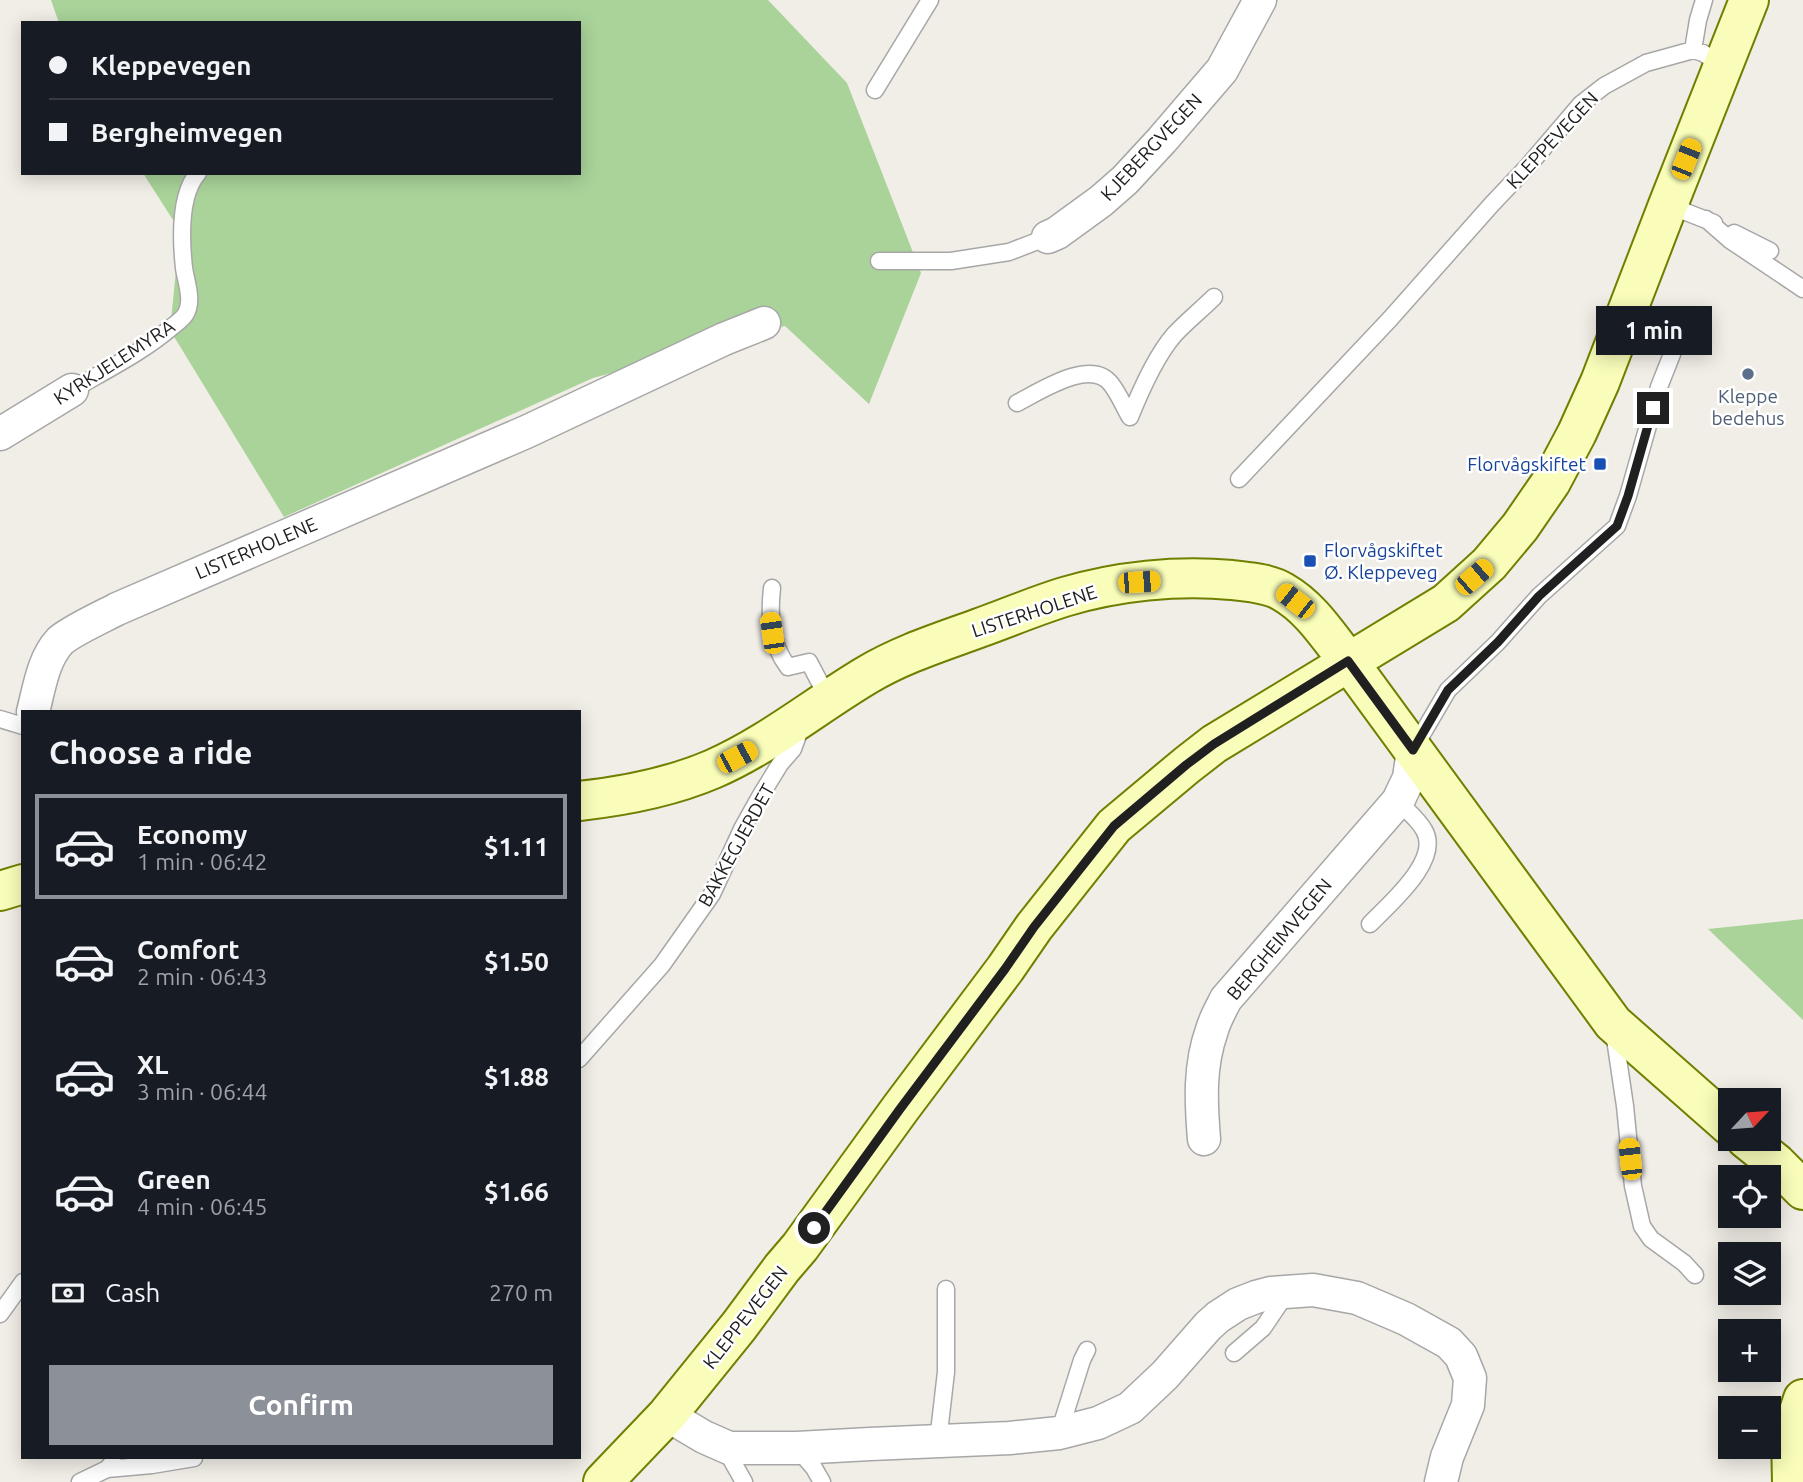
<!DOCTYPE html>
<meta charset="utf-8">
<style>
:root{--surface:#171b24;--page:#20242c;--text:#f1f3f6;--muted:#9ea1a6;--line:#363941;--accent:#8c9099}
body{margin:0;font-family:Ubuntu,sans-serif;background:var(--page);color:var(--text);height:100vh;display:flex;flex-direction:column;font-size:26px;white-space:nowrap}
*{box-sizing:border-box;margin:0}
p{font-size:23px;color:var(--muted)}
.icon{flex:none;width:38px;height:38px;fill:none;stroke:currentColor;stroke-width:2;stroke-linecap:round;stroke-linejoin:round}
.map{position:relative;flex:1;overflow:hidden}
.details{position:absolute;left:21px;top:710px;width:560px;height:749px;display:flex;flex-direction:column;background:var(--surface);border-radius:0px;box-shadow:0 4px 18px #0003}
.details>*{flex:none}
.banner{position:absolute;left:21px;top:21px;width:560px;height:154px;border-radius:0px;box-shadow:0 4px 18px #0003;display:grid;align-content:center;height:154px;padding:0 28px;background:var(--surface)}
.needle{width:46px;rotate:64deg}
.fabs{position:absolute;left:1718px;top:1088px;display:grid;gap:14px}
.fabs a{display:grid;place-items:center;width:63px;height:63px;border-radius:0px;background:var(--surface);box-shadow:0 4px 18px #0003;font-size:35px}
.end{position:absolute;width:32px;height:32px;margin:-16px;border:9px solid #202020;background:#fff;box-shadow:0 0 0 4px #fff}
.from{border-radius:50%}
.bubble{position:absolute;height:49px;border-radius:0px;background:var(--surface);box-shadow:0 4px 18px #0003;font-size:23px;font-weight:600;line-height:49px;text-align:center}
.car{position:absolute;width:21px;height:42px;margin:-21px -10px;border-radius:9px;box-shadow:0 0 5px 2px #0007;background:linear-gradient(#f5c518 24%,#345 0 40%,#f5c518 0 76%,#345 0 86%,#f5c518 0)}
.banner b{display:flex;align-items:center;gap:24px;height:66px;font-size:26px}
.banner b+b{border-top:2px solid var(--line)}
.banner i{width:18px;height:18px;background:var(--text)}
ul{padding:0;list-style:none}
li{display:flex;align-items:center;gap:21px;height:105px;margin:0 14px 10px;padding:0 14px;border:4px solid transparent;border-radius:0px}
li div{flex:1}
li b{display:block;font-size:26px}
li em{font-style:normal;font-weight:600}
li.current{border-color:var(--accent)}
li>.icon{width:63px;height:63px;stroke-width:1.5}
h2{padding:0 28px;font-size:32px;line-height:84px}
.pay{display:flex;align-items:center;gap:18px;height:77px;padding:0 28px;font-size:26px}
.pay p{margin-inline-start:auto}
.primary-button{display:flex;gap:14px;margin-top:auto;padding:14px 28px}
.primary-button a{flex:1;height:80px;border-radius:0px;background:var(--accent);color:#fff;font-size:28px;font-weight:600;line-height:80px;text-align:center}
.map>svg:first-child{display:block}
.forest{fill:#a9d399}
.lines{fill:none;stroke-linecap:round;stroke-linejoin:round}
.lane-casing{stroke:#a7a7a7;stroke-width:19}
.street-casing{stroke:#a7a7a7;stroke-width:35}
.secondary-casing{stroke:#707f00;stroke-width:42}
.lane{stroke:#fff;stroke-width:16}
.street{stroke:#fff;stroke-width:32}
.secondary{stroke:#f9fdb9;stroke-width:38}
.route{stroke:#202020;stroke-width:9}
.service-dot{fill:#5c6f8a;stroke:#fff;stroke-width:2.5}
.transit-dot{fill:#1a4fb4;stroke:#fff;stroke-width:2.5}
.labels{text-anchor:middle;stroke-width:5;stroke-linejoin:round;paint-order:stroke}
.street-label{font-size:19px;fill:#202020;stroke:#fff}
.service-label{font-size:19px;fill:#4e5e75;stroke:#fff}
.transit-label{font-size:19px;fill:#164399;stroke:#fff;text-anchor:end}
</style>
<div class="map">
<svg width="1803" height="1482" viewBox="0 0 1803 1482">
<rect width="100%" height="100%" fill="#f1eee7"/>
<!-- forest -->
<path class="forest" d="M51 0H768L847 83 921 273 869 404 785 326 593 378 284 517 170 330 180 231 143 173H579V23H59Z
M1803 919V1020L1708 929Z"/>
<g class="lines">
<!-- lane casing -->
<g class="lane-casing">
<path id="lane" d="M1693 50 1698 20 1704 0
M875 90 930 0
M1668 205 1714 223
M1706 219 1730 240 1803 289
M1734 233 1770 251
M879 261H951L1009 252 1048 237
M72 390C106 370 143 352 173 326 177 323 182 319 185 315 194 302 186 282 184 268 181 240 179 195 198 173
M1017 403C1039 392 1091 357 1111 384 1119 394 1124 407 1130 417
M1130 417C1140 392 1156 356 1174 335 1186 322 1201 310 1214 297
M1239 479 1390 319 1492 204 1528 166 1581 104 1604 86 1646 63 1693 50 1703 53 1723 66
M772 588C769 616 770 643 788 667L809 662 829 700
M0 719 23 726
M1414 748 1448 690 1498 642 1539 596 1617 526 1628 496 1659 387 1674 349
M1370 924C1389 904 1442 860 1424 830 1418 819 1406 810 1398 801
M1614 1032 1625 1106 1633 1186 1642 1226 1651 1239 1684 1263 1695 1275
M579 1059 662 965 712 894 742 829 761 795 780 764 793 749 797 738 799 727
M0 1314 23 1282
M1234 1353 1263 1328 1288 1291
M1059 1433 1082 1360 1087 1350
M938 1441 946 1372V1289
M729 1448 731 1459 744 1482
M797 1448 814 1468 822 1482
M107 1469 152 1465 194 1458
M80 1482 107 1469 113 1462"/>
</g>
<!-- street casing -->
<g class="street-casing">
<path id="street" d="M1048 237 1057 233 1101 201 1125 180 1162 140 1222 70 1260 0
M0 434 72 390
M33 712C39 689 43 659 60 641 71 631 102 617 117 609L526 432 724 339 764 323
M1204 1139C1201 1102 1199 1066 1212 1030 1215 1019 1221 1009 1226 999L1398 801 1409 778 1413 750
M667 1415 704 1437 729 1448H797L870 1444 1010 1438 1059 1433 1098 1423 1130 1408 1165 1375 1208 1326 1218 1317 1238 1304 1256 1297 1271 1293 1313 1290 1357 1298 1406 1319 1449 1343 1461 1356 1470 1378 1468 1405 1447 1457 1441 1482"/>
</g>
<!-- secondary casing -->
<g class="secondary-casing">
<path id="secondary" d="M579 801C625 796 671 787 713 769 768 745 815 706 867 675 902 654 941 642 979 628 1007 618 1035 606 1064 597 1117 581 1177 575 1232 580 1248 582 1269 583 1283 592 1311 608 1328 636 1348 661L1613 1023 1731 1127
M0 891 23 884
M1746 1139 1776 1163 1803 1190
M603 1482 667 1415 739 1326 782 1268 800 1247 900 1109 1005 969 1034 927 1114 826 1187 765 1214 744 1446 603 1489 564 1520 527 1551 482 1577 433 1600 382 1668 205 1749 0
M1792 1482 1791 1436 1803 1399"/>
</g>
<!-- lane -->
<use href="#lane" class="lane"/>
<!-- street -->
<use href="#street" class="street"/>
<!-- secondary -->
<use href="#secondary" class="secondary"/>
</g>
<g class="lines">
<!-- route -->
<path class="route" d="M814 1228 900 1109 1005 969 1034 927 1114 826 1186 765 1214 744 1348 661 1413 750 1448 690 1498 642 1539 596 1617 526 1628 496 1653 408"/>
</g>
<!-- markers -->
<circle class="service-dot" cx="1748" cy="374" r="7"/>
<g class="transit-dot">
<rect x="1593" y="457" width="14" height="14" rx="3.5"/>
<rect x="1303" y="554" width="14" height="14" rx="3.5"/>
</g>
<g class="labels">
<!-- street labels -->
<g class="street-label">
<text transform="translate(1552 140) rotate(-47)" y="7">KLEPPEVEGEN</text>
<text transform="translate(1151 147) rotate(-47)" y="7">KJEBERGVEGEN</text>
<text transform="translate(114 362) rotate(-33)" y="7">KYRKJELEMYRA</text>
<text transform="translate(256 548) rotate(-23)" y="7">LISTERHOLENE</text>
<text transform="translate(1034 611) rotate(-18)" y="7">LISTERHOLENE</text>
<text transform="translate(736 845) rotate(-61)" y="7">BAKKEGJERDET</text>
<text transform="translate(1279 939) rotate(-50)" y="7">BERGHEIMVEGEN</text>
<text transform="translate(745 1317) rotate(-52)" y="7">KLEPPEVEGEN</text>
</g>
<!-- service labels -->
<g class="service-label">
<text x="1748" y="403">Kleppe<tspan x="1748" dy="22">bedehus</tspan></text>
</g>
<!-- transit labels -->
<g class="transit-label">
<text x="1586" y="471">Florvågskiftet</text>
<text x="1324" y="557" text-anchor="start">Florvågskiftet<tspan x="1324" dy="22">Ø. Kleppeveg</tspan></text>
</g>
</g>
</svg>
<div class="fabs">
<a><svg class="needle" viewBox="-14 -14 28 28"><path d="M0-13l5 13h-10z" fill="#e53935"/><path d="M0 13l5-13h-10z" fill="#9ea1a6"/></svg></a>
<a><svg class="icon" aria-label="locate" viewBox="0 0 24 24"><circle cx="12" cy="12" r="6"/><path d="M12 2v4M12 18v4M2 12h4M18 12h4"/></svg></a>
<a><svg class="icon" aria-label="layers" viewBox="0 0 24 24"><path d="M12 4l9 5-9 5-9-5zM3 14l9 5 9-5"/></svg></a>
<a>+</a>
<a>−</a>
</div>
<i class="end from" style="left:814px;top:1228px"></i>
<i class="end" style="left:1653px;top:408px"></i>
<div class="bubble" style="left:1596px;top:306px;width:116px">1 min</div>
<i class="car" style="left:1686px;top:159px;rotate:22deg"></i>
<i class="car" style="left:1474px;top:577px;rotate:49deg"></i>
<i class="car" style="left:1139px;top:582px;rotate:86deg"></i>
<i class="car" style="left:1295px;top:601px;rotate:308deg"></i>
<i class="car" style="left:772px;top:633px;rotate:352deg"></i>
<i class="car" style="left:737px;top:757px;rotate:62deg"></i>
<i class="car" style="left:1630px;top:1159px;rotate:354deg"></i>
<div class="banner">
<b><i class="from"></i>Kleppevegen</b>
<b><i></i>Bergheimvegen</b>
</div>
<section class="details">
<h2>Choose a ride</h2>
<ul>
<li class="current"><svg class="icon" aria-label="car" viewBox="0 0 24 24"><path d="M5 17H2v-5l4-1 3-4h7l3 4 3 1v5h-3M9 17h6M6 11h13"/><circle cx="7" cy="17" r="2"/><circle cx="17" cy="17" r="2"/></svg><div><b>Economy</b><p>1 min · 06:42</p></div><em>$1.11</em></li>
<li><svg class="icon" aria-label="car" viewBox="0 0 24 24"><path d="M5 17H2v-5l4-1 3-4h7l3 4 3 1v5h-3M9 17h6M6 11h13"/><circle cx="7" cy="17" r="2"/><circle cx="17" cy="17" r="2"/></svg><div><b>Comfort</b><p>2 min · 06:43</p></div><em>$1.50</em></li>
<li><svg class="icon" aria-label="car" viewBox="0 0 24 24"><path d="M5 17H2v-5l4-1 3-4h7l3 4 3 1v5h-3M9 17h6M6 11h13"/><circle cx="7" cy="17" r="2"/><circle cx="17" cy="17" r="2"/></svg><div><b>XL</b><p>3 min · 06:44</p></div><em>$1.88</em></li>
<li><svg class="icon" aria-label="car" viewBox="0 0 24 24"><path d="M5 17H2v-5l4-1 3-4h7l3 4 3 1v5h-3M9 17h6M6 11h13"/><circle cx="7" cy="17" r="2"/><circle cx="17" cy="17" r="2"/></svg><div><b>Green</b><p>4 min · 06:45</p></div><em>$1.66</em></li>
</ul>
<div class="pay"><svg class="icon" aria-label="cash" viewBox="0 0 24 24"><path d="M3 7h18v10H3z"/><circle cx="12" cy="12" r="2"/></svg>Cash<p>270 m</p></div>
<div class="primary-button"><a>Confirm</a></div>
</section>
</div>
